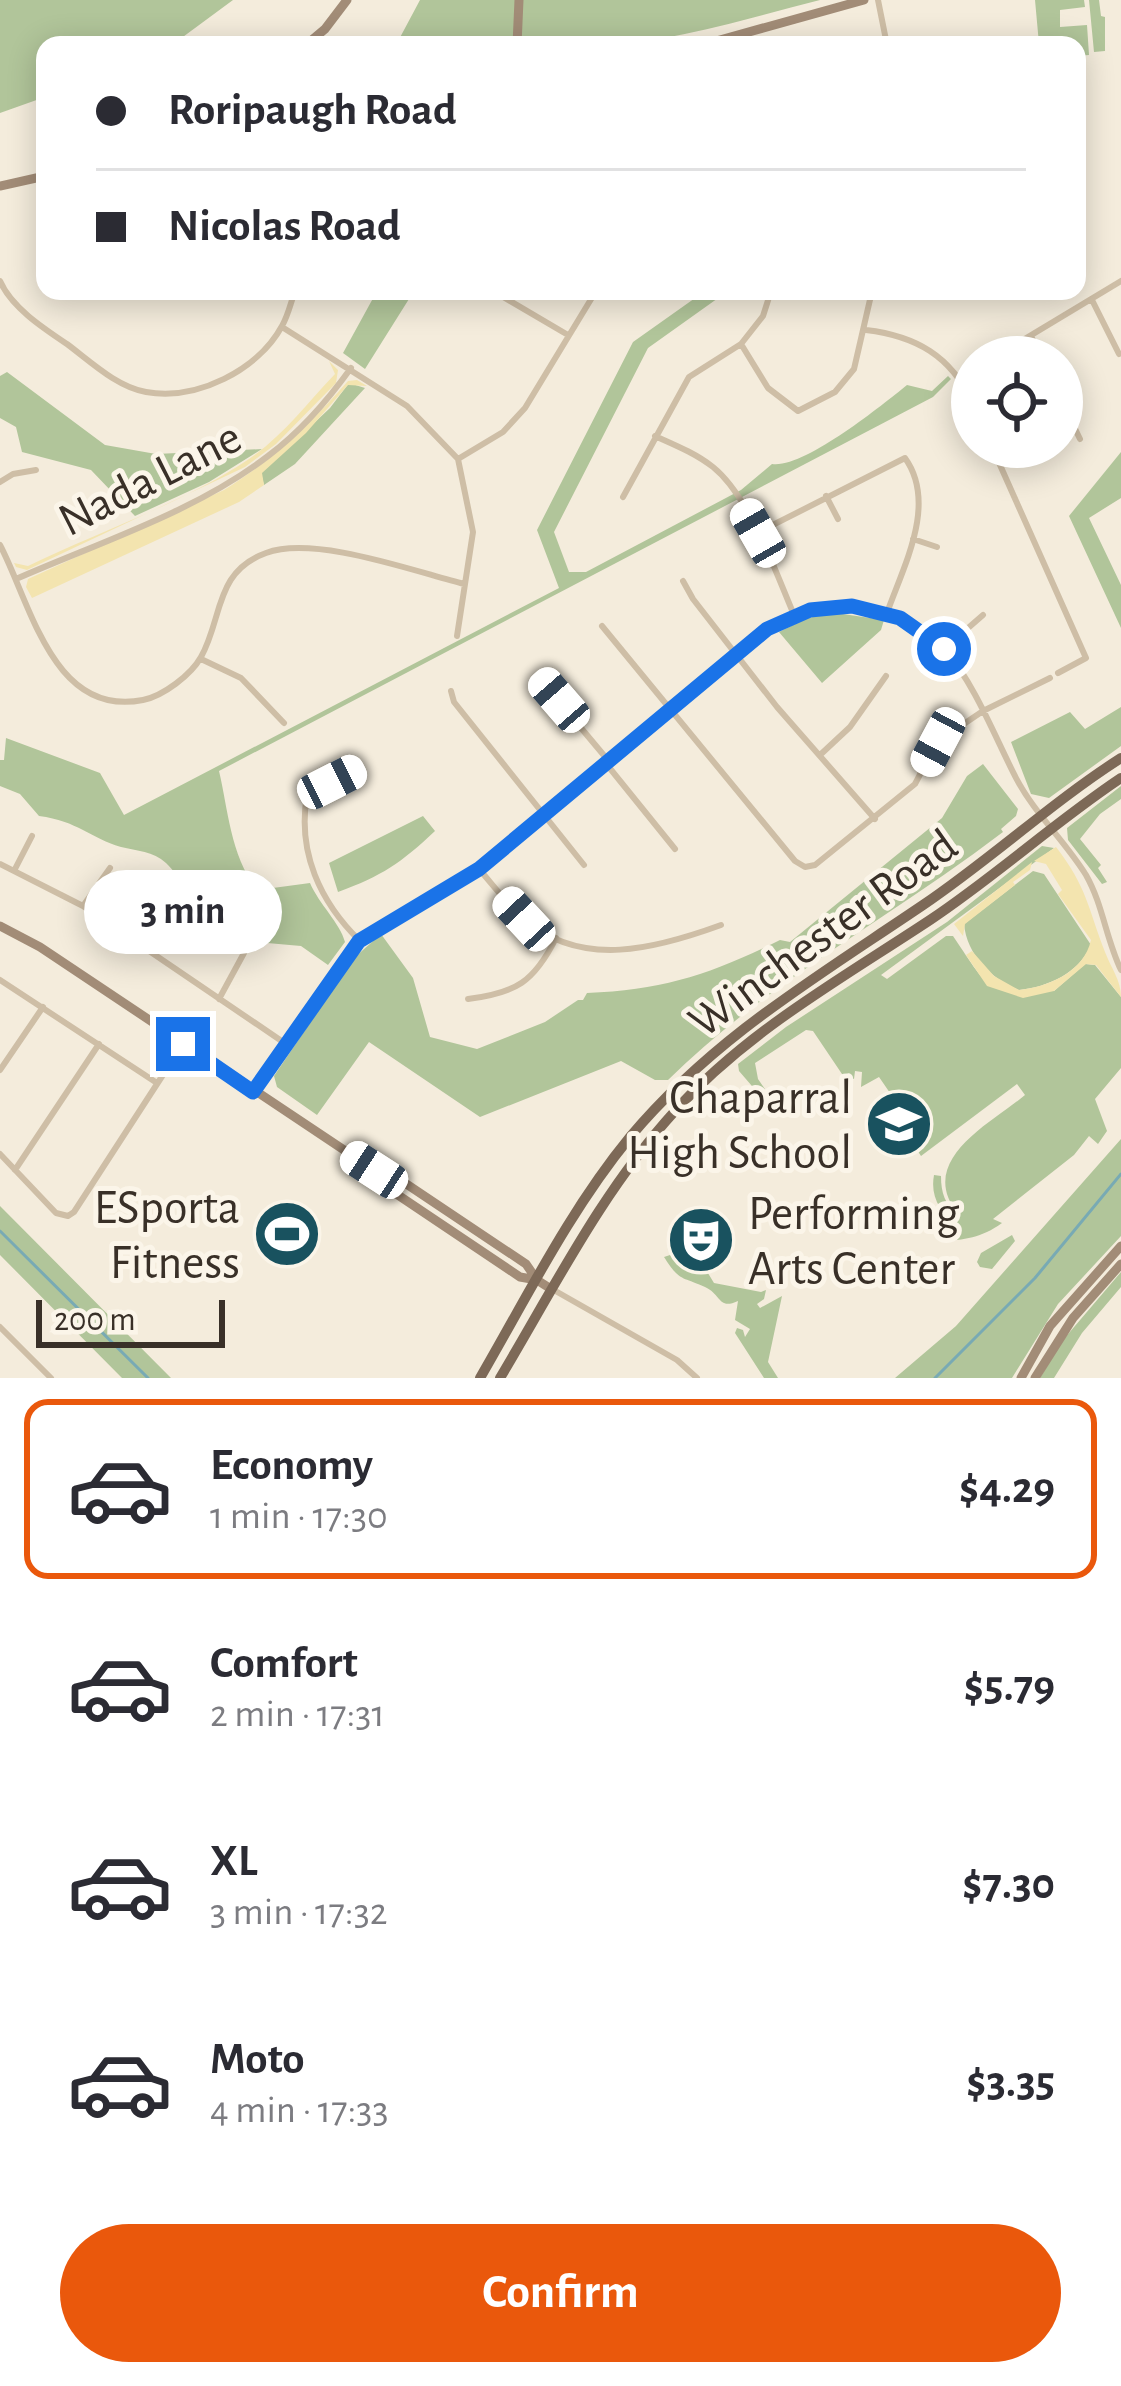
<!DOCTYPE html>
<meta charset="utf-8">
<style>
:root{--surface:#fff;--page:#f2f2f3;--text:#2b2b33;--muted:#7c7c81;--line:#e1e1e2;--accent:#ea580c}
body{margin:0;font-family:"Alegreya Sans",sans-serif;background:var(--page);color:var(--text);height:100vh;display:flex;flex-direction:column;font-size:45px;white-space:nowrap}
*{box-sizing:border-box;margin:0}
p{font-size:39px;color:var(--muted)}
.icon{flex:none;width:66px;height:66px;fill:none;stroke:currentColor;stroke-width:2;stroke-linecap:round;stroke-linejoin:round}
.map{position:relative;height:1378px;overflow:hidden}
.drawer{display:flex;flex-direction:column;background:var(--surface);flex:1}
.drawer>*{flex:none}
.hud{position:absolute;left:36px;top:36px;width:1050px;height:264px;border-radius:24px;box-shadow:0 6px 30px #0003;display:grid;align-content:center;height:264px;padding:0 60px;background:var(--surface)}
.tools{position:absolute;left:951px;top:336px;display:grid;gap:24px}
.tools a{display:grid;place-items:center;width:132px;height:132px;border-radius:50%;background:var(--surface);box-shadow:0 6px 30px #0003;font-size:60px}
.scale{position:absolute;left:36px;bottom:30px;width:189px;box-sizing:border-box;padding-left:12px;border:6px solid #393028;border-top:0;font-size:33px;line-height:42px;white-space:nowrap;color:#393028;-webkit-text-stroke:9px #fbf5e9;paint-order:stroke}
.end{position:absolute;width:54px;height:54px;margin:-27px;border:15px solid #1a73e8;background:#fff;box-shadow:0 0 0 6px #fff}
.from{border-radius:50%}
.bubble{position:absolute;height:84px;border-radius:42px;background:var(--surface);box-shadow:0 6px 30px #0003;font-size:39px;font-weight:700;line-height:84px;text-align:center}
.car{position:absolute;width:36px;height:72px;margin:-36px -18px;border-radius:15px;box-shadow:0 0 9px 3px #0007;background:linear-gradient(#fff 24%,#345 0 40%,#fff 0 76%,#345 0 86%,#fff 0)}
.hud b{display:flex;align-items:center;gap:42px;height:114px;font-size:45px}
.hud b+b{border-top:3px solid var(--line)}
.hud i{width:30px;height:30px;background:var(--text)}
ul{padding:21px 0 0;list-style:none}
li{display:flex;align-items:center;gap:36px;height:180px;margin:0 24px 18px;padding:0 36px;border:6px solid transparent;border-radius:24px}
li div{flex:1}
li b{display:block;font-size:45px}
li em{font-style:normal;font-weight:700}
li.current{border-color:var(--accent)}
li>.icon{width:108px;height:108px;stroke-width:1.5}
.button{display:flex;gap:24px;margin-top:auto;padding:24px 60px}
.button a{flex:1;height:138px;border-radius:72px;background:var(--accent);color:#fff;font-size:48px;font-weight:700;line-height:138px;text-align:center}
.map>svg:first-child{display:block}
.green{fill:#b1c59a}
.sand{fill:#f3e4af}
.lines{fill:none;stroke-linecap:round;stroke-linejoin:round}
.stream{stroke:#78aab4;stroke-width:3}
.street{stroke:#cebea6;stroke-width:6}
.secondary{stroke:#a28c77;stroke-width:9}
.primary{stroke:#7d6957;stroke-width:10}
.route{stroke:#1a73e8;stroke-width:15}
.labels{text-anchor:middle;stroke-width:10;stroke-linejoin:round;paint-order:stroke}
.street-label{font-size:48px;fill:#393028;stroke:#fbf5e9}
.poi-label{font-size:48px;fill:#393028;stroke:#fbf5e9;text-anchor:end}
</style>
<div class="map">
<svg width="1121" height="1378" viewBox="0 0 1121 1378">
<rect width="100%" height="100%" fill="#f4ecdc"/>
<!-- green -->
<path class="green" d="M0 0H233L172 45H45V97L0 113Z
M420 0H820C717 26 616 61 509 39L507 45H396Z
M1035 0H1084L1085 7 1060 10V27L1087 25 1089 55 1077 56V45H1053L1063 41 1039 44Z
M1089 0H1099L1101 16 1105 17V51L1094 52Z
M377 291H414L365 369 343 353Z
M705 291H728L648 348 554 532 569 572H586L741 490 772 464C803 469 881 406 907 385L932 391 948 376 951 379 933 397 219 771C228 809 231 859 258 890L310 883C319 904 340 923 345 942L328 965 301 946 256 942 233 904 213 894 206 904C186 896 181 877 166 863 153 851 137 851 121 847 90 838 78 821 39 816L20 794 0 786V760H4L6 738 100 773 124 815 559 588 537 530 633 342Z
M7 372 105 445 156 454 262 449 209 482 135 516 91 470 22 452 16 427 0 418V376Z
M349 383 365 388 295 464 264 485 261 473 330 408Z
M1121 452V498L1089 518 1121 585V628L1069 516Z
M836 613 884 620 881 630 822 683 779 632 807 618Z
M1121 707V746L1049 798 1031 794 1011 742 1070 712 1085 729Z
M983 764 1018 809 1016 816 1001 829 1003 832C892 917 767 982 668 1080H655L621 1061 480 1117 369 1042 317 1115 277 1087 274 1076 354 958 381 934 413 978 430 1037 477 1049 545 1022 578 1000H583L587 993C664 990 711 974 780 940L790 942 942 818 967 776Z
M1121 786V799L1100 814 1080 839 1101 865 1098 868 1107 882 1102 884 1068 840 1067 828Z
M423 816 435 831C401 863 382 876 338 892L329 863Z
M1042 846 1054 848 881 975 887 979 946 936H953C993 995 983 990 1054 991L1085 964 1095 965 1121 997V1068L1095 1099 1107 1131 1098 1144 1089 1136 1074 1155 993 1219 1002 1223C981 1238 965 1240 940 1241L958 1227C940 1212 930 1197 934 1175L941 1176C941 1193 945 1205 958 1214 915 1160 992 1123 1025 1095L1017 1084 921 1156 915 1147 919 1135 879 1077 861 1087 862 1072 855 1071 854 1079 844 1077 813 1031 806 1030 755 1063 758 1079 776 1105 777 1115 739 1071 738 1064 786 1027 947 922Z
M1033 871 1044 874 1091 945C1079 973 1048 987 1019 990 991 979 967 955 964 924Z
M1121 1139V1236L1058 1304 1012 1378H895L956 1326Z
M0 1206 171 1378H122L0 1255Z
M1012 1235 1015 1241 992 1269 980 1267 977 1262 981 1253Z
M673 1254 700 1260 714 1283 761 1292 766 1290 764 1299 757 1304 760 1308 782 1296 768 1362 778 1378H764L735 1333 737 1328 743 1330 745 1337 750 1329 735 1320 738 1301C718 1310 722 1295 705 1287 681 1276 680 1282 664 1257Z
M1121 1272V1287L1082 1333 1054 1378H1040L1063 1340Z"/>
<!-- sand -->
<path class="sand" d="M329 361 338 370 336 383 276 444 245 467 27 570 16 567 14 563 28 566C98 532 186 502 249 459 284 435 306 404 335 374Z
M357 380 367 386 348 385 306 433 262 473 264 485 239 502 32 598 26 587 28 579 224 490C273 460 311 423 348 381Z
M1056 847C1087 887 1088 908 1105 952 1111 968 1121 980 1121 997L1096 965 1086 964 1054 991 1023 998 987 986 966 955 972 951 994 976 1019 990C1048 987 1084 972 1091 940L1058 894 1062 890 1046 864 1034 861Z
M1032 862 1030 870 1013 882 1015 885 965 924 963 936 954 924Z"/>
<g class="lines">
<!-- stream -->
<path class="stream" d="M0 1231 148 1378
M935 1378 1035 1278 1121 1174"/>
<!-- street -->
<path class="street" d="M878 0 887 45
M0 281C11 307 43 328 67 344 91 362 117 387 146 392 197 401 258 370 282 326 288 316 291 302 295 291
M493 291 568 335
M1092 300 1119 354
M282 327 407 406 458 459 473 532 457 636
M866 330C916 336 951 356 972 402
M1032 338 1041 357
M741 344 768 388 798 411 835 392 854 369 872 291
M995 357 1121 281
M960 375 972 369
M1062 402 1080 439
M655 436C675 445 695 453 713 467 750 497 775 571 794 615
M992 447 1086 658 1058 673
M458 459 503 432 525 408 596 291
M0 482 13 474 36 470
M826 496 838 519
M623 497 689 377 741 344 763 316 771 291
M757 533 905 458C938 504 903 567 887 613
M913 539 937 547
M0 545C31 604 53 718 143 700 163 696 191 675 201 657 223 618 214 572 266 553 314 535 413 571 464 584
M16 579C100 542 195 512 268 456 300 432 328 400 351 368
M683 581 693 599 777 707 875 819
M602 626 795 861 805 867 815 865 915 784 937 742 983 711 1050 678
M944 649 983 615
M201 659 241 678 284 723
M540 679 607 759
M451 691 454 702 584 865
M820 755 850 727 886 676
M604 761 675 849
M358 768 307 795C297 852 320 902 360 941
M0 864 83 906 286 1044
M15 869 32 836
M479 869C493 885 507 904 523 918 581 970 658 948 721 925
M83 906 110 868
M151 952 178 908
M0 980 157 1083
M219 999 244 953
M468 999C516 993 534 982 556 938
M0 1070 43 1007
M255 1089 360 941 479 869 768 629C822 595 901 598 945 649 976 687 994 735 1016 778 1035 814 1065 841 1086 875 1103 905 1106 939 1121 970
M0 1154 56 1213 68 1216 74 1212 183 1044
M15 1170 99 1044
M552 1289 677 1360 697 1378
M0 1327 51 1378"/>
<!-- secondary -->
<path class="secondary" d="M306 45 325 29 347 0
M517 45 519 0
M702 45 864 0
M0 186 45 176
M0 926 40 947 374 1170 390 1173 526 1264 537 1280 551 1289
M374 1170 383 1185 520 1277 537 1280
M1021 1378 1050 1326 1121 1246
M1035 1378 1073 1318 1121 1264"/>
<!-- primary -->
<path class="primary" d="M480 1378C527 1297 570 1210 630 1137 714 1037 817 977 923 905 991 859 1052 802 1121 758
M500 1378C555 1286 602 1191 675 1111 747 1031 841 979 930 920 996 876 1055 822 1121 778"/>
</g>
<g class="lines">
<!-- route -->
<path class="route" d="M183 1044 253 1092 359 941 479 869 767 629 810 610 852 606 900 618 944 649"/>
</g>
<!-- icons -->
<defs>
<g id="school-disc" transform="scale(3.45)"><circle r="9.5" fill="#19525f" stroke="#fbf5e9"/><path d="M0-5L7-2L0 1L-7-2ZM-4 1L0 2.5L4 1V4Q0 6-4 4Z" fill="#fff"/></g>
<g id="stadium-disc" transform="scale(3.45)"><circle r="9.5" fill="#19525f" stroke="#fbf5e9"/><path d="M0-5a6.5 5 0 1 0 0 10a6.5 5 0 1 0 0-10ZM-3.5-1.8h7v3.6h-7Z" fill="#fff"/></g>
<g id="theatre-disc" transform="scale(3.45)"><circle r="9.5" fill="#19525f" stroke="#fbf5e9"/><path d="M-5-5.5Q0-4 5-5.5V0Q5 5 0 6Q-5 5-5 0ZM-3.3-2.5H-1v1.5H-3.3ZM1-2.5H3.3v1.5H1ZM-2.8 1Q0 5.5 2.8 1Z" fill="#fff"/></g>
</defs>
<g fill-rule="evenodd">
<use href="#school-disc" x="899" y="1124"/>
<use href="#stadium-disc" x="287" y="1234"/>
<use href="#theatre-disc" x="701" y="1240"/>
</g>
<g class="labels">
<!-- street labels -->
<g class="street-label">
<text transform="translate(149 477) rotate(-27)" y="17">Nada Lane</text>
<text transform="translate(822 932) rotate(-36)" y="17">Winchester Road</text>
</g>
<!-- poi labels -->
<g class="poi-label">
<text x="852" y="1113">Chaparral<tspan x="852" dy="55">High School</tspan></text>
<text x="240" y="1223">ESporta<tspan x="240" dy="55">Fitness</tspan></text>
<text x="748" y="1229" text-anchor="start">Performing<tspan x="748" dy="55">Arts Center</tspan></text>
</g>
</g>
</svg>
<div class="tools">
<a><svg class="icon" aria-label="locate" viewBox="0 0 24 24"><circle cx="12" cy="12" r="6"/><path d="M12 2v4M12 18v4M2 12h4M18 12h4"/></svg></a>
</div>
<div class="scale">200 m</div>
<i class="end from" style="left:944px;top:649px"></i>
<i class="end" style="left:183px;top:1044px"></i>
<div class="bubble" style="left:84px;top:870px;width:198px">3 min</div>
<i class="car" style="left:758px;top:533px;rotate:330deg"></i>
<i class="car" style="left:559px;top:700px;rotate:319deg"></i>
<i class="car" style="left:938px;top:742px;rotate:208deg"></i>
<i class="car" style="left:332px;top:782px;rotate:63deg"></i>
<i class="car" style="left:524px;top:919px;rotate:317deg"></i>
<i class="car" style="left:374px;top:1170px;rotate:303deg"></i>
<div class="hud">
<b><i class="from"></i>Roripaugh Road</b>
<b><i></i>Nicolas Road</b>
</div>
</div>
<section class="drawer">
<ul>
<li class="current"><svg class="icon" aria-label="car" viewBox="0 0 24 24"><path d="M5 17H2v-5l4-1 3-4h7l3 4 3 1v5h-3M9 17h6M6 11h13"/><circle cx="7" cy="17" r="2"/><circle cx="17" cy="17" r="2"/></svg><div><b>Economy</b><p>1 min · 17:30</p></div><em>$4.29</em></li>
<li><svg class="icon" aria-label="car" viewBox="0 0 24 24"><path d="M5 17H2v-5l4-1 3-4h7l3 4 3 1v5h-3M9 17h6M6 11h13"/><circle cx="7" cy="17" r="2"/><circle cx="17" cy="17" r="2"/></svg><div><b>Comfort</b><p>2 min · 17:31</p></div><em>$5.79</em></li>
<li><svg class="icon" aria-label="car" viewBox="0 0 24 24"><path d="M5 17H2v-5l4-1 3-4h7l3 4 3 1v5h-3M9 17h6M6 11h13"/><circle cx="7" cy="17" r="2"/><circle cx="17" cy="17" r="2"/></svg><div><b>XL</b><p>3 min · 17:32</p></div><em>$7.30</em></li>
<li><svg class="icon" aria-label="car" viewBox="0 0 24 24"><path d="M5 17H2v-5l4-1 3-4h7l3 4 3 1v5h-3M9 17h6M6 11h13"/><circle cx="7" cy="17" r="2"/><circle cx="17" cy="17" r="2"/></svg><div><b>Moto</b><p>4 min · 17:33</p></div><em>$3.35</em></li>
</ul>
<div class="button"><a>Confirm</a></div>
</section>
